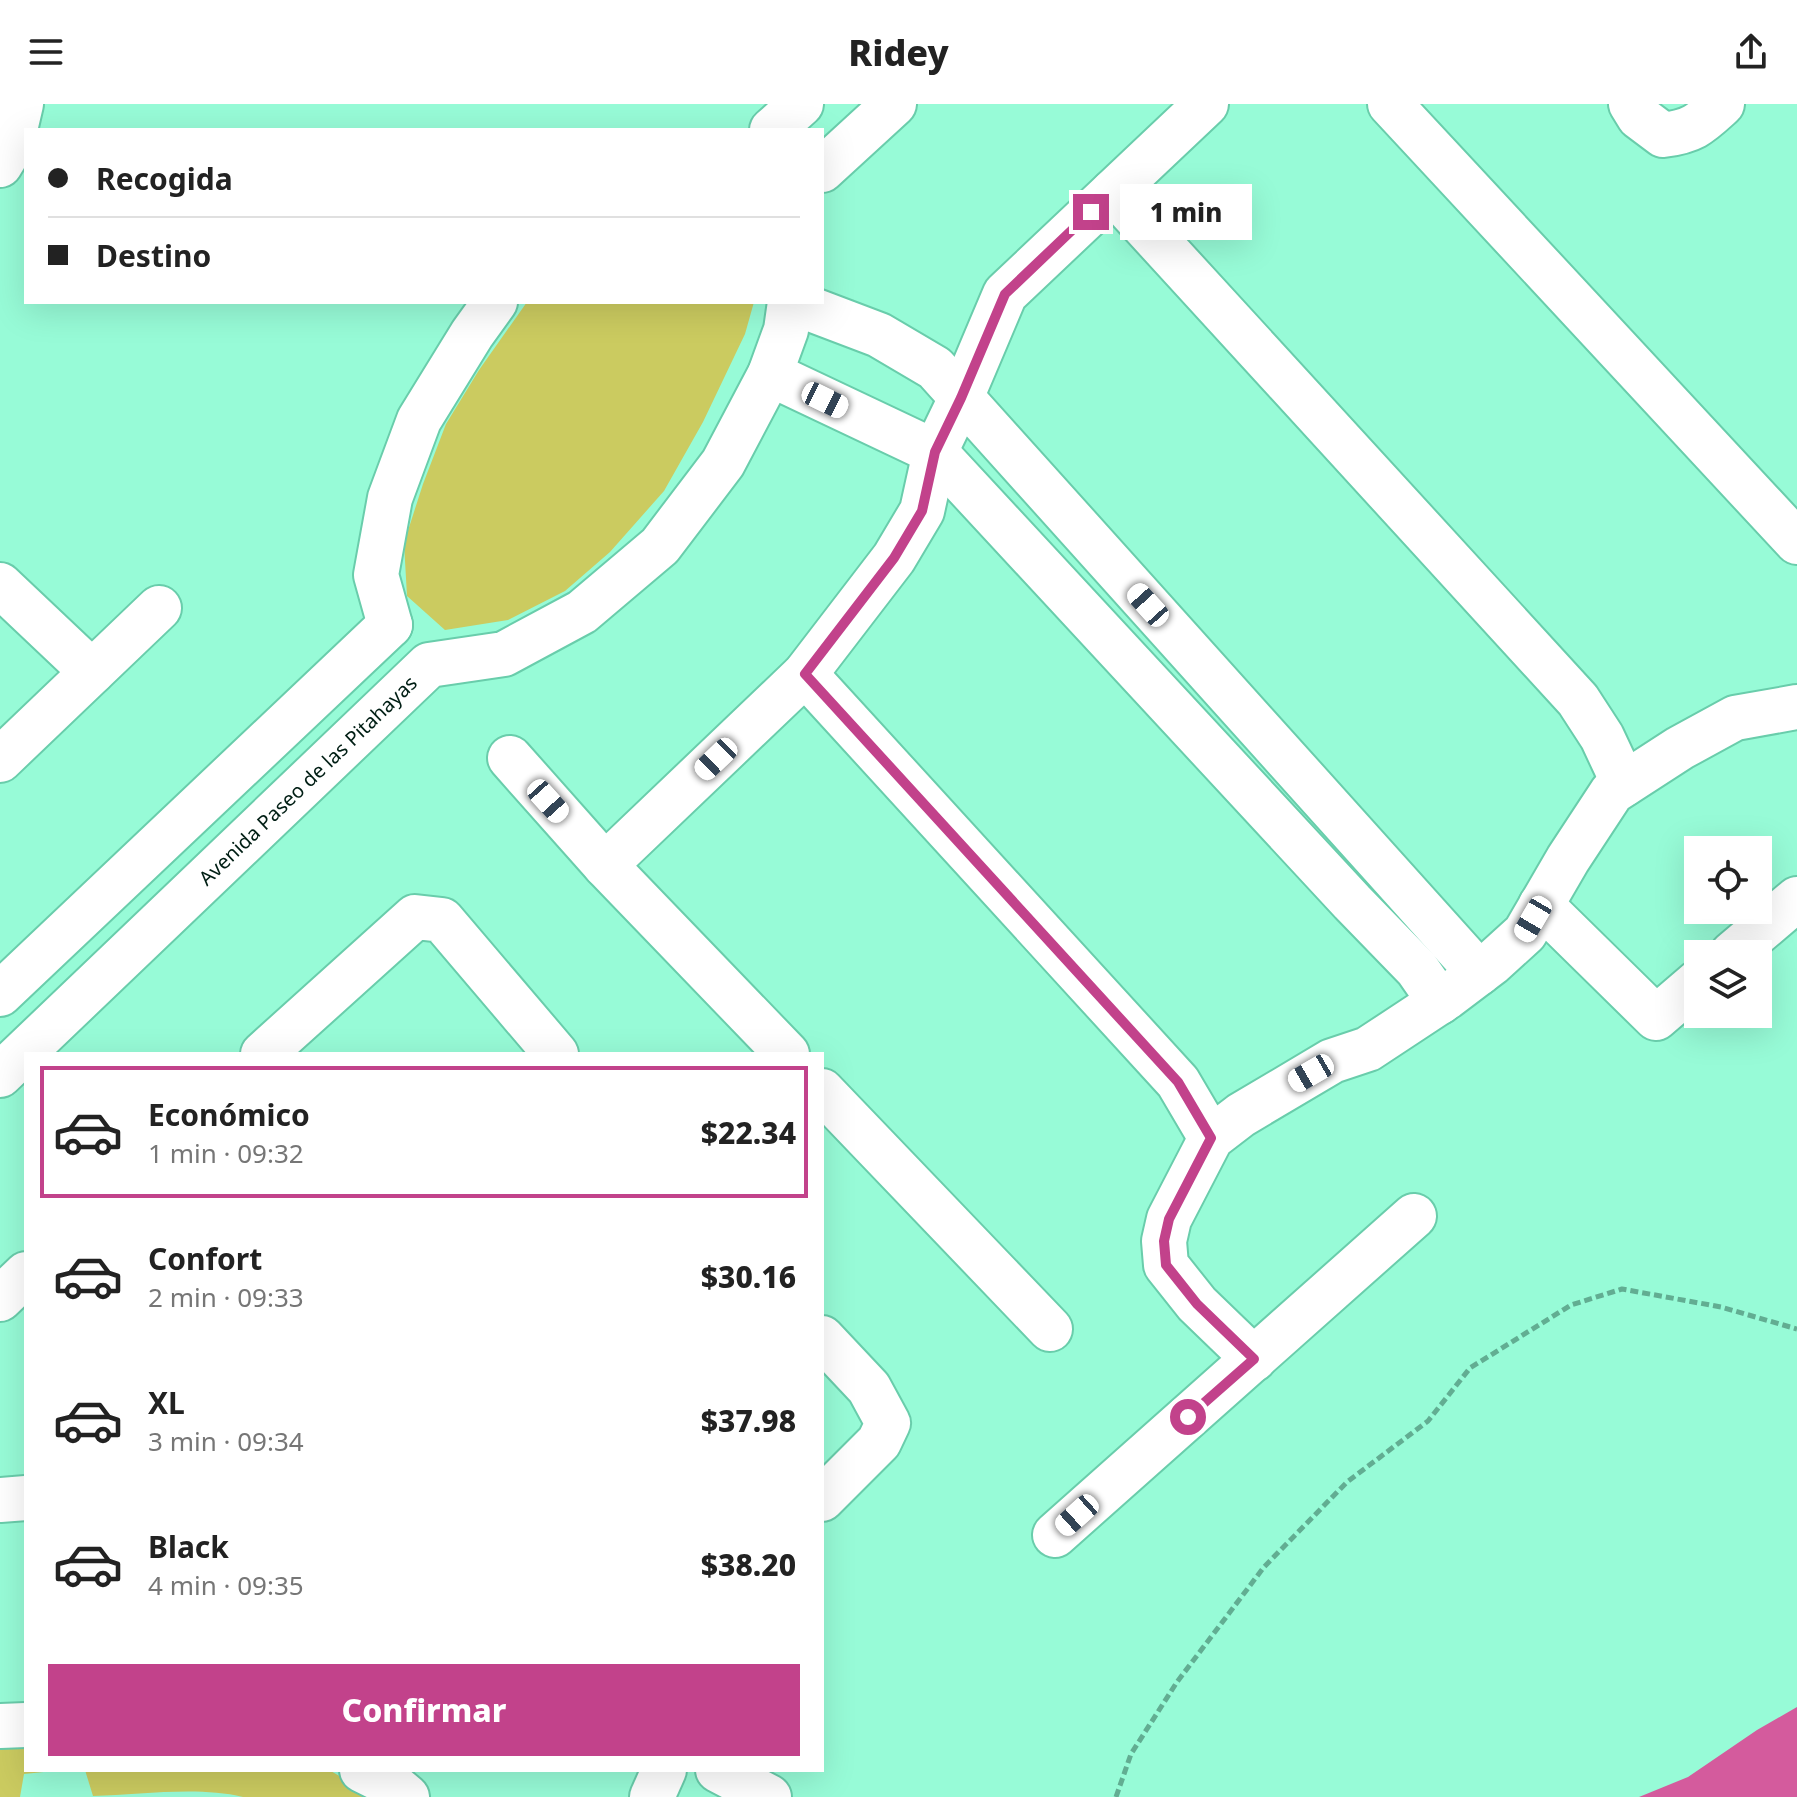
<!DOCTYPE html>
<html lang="es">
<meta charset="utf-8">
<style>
:root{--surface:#fff;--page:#f6f6f6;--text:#222;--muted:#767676;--line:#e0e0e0;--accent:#c2428b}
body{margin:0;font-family:"Noto Sans",sans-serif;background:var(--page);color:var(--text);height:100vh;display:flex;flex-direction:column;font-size:30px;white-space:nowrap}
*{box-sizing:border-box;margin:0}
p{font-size:26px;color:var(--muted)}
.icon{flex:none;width:44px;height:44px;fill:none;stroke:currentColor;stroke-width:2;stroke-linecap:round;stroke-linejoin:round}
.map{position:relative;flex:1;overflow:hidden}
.side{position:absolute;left:24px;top:948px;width:800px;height:720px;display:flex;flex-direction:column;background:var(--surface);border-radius:0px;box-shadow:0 8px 32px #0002}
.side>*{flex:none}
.top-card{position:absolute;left:24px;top:24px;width:800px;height:176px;border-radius:0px;box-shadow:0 8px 32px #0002;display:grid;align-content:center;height:176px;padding:0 24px;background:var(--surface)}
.tools{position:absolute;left:1684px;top:732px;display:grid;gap:16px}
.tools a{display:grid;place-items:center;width:88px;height:88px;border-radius:0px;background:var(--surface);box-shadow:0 8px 32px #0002;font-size:40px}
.end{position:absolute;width:36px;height:36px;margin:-18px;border:10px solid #c2428b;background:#fff;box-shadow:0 0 0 4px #fff}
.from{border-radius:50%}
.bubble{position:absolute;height:56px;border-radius:0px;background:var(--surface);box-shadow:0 8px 32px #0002;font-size:26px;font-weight:800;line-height:56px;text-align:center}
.car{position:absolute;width:24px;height:48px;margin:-24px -12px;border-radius:10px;box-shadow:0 0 6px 2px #0007;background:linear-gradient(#fff 24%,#345 0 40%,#fff 0 76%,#345 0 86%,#fff 0)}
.top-card b{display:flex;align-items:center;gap:28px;height:76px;font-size:30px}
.top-card b+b{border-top:2px solid var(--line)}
.top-card i{width:20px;height:20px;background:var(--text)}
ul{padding:14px 0 0;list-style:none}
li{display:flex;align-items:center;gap:24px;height:132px;margin:0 16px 12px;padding:0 8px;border:4px solid transparent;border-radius:0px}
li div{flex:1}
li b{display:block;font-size:30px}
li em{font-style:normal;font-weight:800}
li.active{border-color:var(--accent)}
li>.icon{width:72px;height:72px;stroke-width:1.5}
.action{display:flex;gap:16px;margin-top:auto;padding:16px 24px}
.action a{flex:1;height:92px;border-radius:0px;background:var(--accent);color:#fff;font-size:32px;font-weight:800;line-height:92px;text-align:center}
header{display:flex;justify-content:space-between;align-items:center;height:104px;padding:0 24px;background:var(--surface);font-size:36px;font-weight:800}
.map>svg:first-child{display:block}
.green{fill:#cbcb60}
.water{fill:#d45b9d}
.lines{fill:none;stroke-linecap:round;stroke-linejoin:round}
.minor-casing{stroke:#69cdab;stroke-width:48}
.path{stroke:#62ad92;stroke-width:5;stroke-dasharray:8 4;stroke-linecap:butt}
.minor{stroke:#fff;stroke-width:44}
.route{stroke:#c2428b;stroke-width:10}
.labels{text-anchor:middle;stroke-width:8;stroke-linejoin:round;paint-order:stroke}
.street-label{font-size:20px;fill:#001e14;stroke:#d6fbec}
</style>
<header><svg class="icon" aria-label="menu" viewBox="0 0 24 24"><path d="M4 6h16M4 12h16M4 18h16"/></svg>Ridey<svg class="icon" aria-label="share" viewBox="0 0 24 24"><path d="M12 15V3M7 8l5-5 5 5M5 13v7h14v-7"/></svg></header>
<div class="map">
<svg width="1797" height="1693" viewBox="0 0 1797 1693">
<rect width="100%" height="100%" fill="#97fbd7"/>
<!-- green -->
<path class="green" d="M527 198H754L745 230 703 318 664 387 610 448 565 487 508 516 445 526 407 492 404 439 423 380 446 320 479 266Z
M26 1636V1666H63L24 1670 20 1693H0V1638Z
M85 1666H329L376 1693H243C197 1682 140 1691 93 1692Z"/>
<!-- water -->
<path class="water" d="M1797 1603V1693H1639L1688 1673 1757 1626Z"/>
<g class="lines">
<!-- minor casing -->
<g class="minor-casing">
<g id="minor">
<path d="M1390 0 1797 438"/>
<path d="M1631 0 1639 13 1663 31C1694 27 1700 20 1722 0"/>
<path d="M772 26 801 0"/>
<path d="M0 61 11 43 21 0"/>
<path d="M822 66 894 0"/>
<path d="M1113 88 1578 596 1602 633 1624 680"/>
<path d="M792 198 879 231 935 264 1479 869"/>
<path d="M770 270 935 348 1352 798 1417 865 1440 898"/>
<path d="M0 481 92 568"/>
<path d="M390 521 376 471 390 394 419 316 472 230 495 198"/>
<path d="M805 570 1178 978 1211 1034"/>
<path d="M510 654 605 761 787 950"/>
<path d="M0 656 159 504"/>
<path d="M605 761 805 570 894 454 922 407 935 348 961 294 1005 190 1206 0"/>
<path d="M1541 801 1656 914 1698 878"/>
<path d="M1732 850 1797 795"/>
<path d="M0 890 390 521"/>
<path d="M263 950 415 813 442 816 556 950"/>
<path id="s1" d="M0 971 429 561 504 550 582 508 660 442 723 359 770 270 786 226 790 198"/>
<path d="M822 987 1050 1225"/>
<path d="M0 1195 26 1170"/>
<path d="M822 1234 869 1284 888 1319 879 1338 822 1395"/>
<path d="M1254 1255 1197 1200 1166 1161 1164 1137 1169 1115 1211 1034 1241 1011 1332 957 1368 945 1447 893 1492 859 1525 829 1568 755 1612 688 1680 644 1735 614 1797 603"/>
<path d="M0 1396 26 1394"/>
<path d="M1055 1431 1414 1112"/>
<path d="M0 1622 26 1621"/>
<path d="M362 1666 394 1682 407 1693"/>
<path d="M718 1666 769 1693"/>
<path d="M652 1693 664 1666"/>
</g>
</g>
<!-- path -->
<path class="path" d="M1116 1693 1131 1650 1177 1578 1264 1463 1347 1378 1428 1317 1470 1264 1571 1201 1622 1185 1721 1203 1797 1225"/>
<!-- minor -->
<use href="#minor" class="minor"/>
</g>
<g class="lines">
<!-- route -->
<path class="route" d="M1091 108 1005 190 961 294 935 348 922 407 894 454 805 570 1178 978 1211 1034 1169 1115 1164 1137 1166 1161 1197 1200 1254 1255 1188 1313"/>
</g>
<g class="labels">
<!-- street labels -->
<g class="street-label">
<text dy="7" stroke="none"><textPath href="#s1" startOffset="426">Avenida Paseo de las Pitahayas</textPath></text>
</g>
</g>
</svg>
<div class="tools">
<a><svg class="icon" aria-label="locate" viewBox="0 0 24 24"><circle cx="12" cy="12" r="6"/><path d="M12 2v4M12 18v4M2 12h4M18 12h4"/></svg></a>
<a><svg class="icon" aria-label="layers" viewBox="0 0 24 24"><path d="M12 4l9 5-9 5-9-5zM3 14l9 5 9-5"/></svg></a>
</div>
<i class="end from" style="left:1188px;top:1313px"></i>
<i class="end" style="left:1091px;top:108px"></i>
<div class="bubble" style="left:1120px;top:80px;width:132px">1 min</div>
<i class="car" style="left:825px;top:296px;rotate:116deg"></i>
<i class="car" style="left:1148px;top:501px;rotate:318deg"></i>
<i class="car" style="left:716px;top:655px;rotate:226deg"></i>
<i class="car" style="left:548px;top:697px;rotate:138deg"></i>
<i class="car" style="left:1533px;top:815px;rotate:210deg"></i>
<i class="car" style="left:1311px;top:969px;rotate:240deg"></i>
<i class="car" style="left:1077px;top:1411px;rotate:228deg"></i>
<div class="top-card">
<b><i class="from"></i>Recogida</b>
<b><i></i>Destino</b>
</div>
<section class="side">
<ul>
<li class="active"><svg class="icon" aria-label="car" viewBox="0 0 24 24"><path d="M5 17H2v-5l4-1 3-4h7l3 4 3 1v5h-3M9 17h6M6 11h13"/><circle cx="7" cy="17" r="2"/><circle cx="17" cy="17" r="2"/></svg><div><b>Económico</b><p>1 min · 09:32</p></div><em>$22.34</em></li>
<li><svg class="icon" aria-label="car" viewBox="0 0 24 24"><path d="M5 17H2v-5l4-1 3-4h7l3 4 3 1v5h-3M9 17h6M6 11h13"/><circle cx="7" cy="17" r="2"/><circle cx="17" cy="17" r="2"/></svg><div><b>Confort</b><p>2 min · 09:33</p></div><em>$30.16</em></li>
<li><svg class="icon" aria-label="car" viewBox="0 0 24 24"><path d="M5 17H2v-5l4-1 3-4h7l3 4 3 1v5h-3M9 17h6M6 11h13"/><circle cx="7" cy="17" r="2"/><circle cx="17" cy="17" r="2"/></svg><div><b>XL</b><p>3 min · 09:34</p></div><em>$37.98</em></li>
<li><svg class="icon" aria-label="car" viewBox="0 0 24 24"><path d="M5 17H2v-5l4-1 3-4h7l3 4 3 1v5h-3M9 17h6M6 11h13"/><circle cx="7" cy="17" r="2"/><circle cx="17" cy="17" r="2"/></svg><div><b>Black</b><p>4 min · 09:35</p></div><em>$38.20</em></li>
</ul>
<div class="action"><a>Confirmar</a></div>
</section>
</div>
